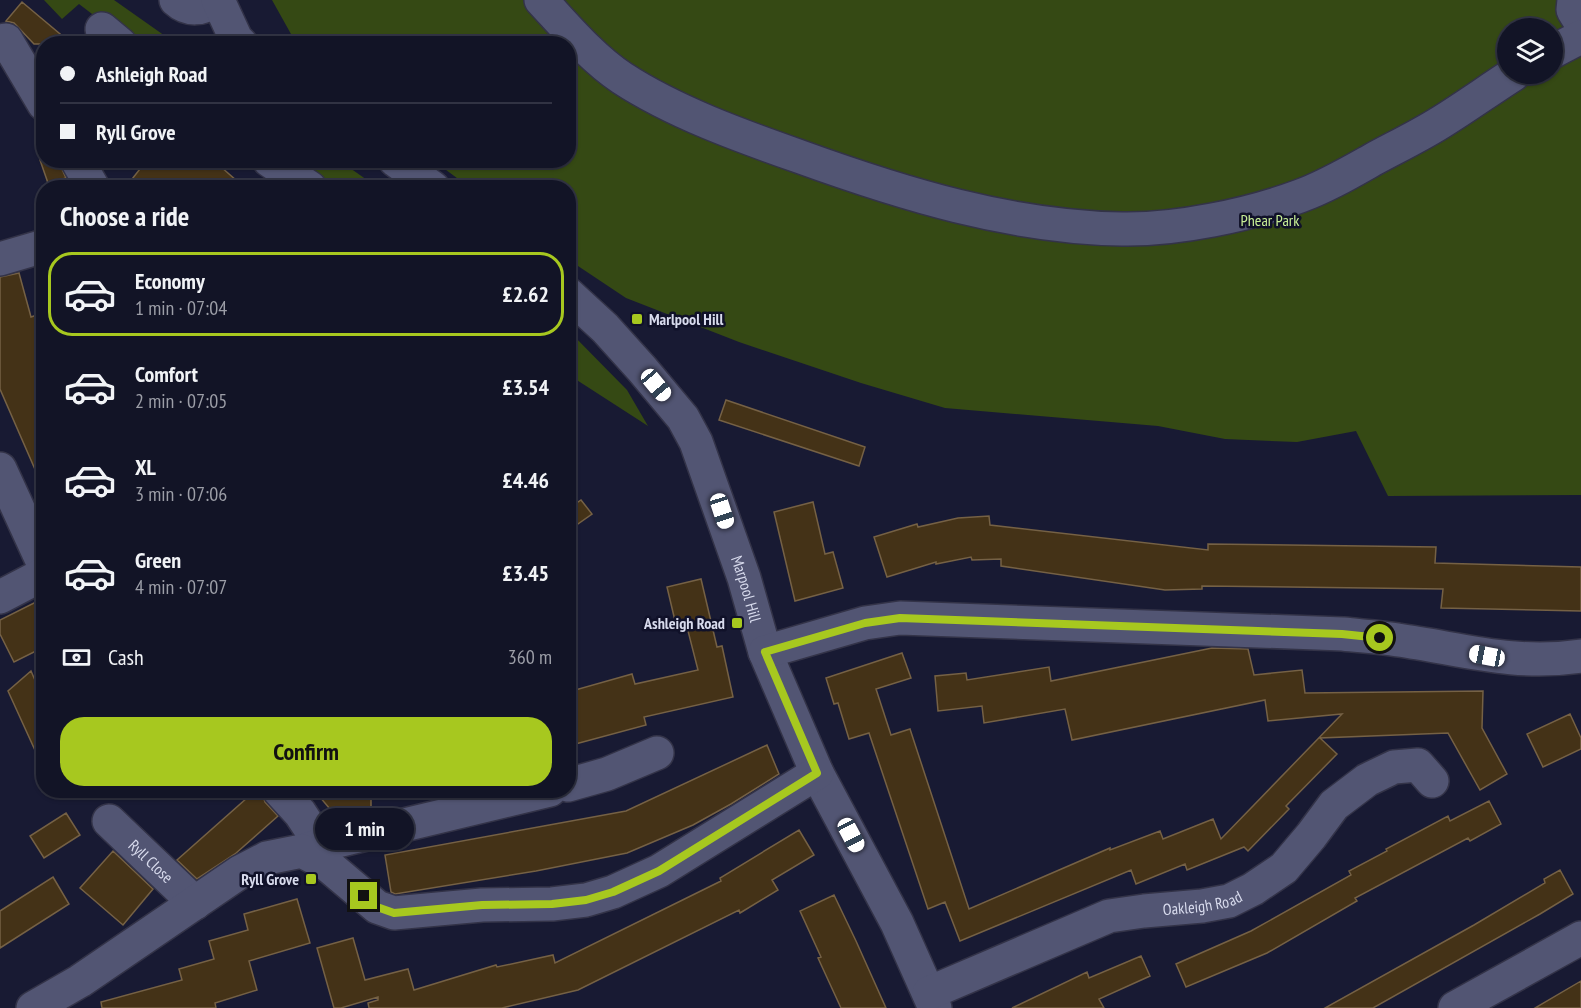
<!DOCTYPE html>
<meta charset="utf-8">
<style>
:root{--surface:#121426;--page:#1b1d2e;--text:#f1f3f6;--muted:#9c9ea7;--line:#313343;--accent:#a7c81f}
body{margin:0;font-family:"PT Sans Narrow",sans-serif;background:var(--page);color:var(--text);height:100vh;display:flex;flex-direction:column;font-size:22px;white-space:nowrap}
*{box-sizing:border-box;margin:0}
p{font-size:20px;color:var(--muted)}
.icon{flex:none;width:33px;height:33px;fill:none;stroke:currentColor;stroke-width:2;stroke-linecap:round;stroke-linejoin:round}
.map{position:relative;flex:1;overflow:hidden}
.panel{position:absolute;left:36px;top:180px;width:540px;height:618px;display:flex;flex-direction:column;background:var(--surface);border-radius:24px;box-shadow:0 2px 4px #0004,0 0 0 2px var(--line)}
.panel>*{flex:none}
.hud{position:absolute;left:36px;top:36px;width:540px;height:132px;border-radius:24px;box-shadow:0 2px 4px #0004,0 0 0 2px var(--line);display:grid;align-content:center;height:132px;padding:0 24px;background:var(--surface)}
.buttons{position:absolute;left:1497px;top:18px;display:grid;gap:12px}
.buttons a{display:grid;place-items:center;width:66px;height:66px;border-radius:50%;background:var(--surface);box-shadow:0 2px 4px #0004,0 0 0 2px var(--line);font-size:30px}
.end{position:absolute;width:27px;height:27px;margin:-14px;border:8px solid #a7c81f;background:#111;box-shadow:0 0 0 3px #111}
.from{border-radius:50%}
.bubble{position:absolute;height:42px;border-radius:21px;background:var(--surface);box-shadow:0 2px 4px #0004,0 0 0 2px var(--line);font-size:20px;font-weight:700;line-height:42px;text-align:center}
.car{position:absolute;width:18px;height:36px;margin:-18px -9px;border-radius:8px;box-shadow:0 0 4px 2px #0007;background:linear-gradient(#fff 24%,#345 0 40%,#fff 0 76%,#345 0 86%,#fff 0)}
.hud b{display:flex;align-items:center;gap:21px;height:57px;font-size:22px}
.hud b+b{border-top:2px solid var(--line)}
.hud i{width:15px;height:15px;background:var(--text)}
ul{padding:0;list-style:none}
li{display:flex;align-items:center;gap:18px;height:84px;margin:0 12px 9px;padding:0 12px;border:3px solid transparent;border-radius:24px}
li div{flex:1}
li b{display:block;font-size:22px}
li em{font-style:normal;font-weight:700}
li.active{border-color:var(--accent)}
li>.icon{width:54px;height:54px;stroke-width:1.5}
h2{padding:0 24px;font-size:27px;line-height:72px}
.pay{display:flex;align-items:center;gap:15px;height:66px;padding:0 24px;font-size:22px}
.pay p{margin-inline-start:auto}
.cta{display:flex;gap:12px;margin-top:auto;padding:12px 24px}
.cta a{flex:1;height:69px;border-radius:24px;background:var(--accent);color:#111;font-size:24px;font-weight:700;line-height:69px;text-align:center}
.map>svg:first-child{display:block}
.green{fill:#354914;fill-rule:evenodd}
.building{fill:#443217;stroke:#756145;stroke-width:1.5}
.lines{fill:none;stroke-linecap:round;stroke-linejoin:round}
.minor-casing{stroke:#333348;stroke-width:36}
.minor{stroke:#525573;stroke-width:33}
.route{stroke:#a7c81f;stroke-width:8}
.poi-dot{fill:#a7c81f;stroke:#101129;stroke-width:2}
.labels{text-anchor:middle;stroke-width:5;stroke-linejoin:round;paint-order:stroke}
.park-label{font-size:16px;fill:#c8ef96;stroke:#101129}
.poi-label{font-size:16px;font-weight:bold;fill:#d8dbed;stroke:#101129;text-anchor:end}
.street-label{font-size:16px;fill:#d8dbed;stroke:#101129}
</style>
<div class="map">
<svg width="1581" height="1008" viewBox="0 0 1581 1008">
<rect width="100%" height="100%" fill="#181a33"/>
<!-- green -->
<path class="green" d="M44 0H114L175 43H130L79 4 62 19Z
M272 0H1581V495L1388 496 1356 431 1297 442 1225 439 1158 426 945 408 861 383 739 342 626 298 569 260 568 188 469 187 434 161 568 160V44L296 43ZM1508 28H1552V74H1508Z
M283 161H340L377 187H324Z
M569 331 627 390 648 426 569 375Z"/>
<!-- building -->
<path class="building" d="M22 2 72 44H34L14 23 6 21Z
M40 160H58L66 178 48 183Z
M147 160H213L245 188H125Z
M19 273 31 317 37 315 44 336V490L0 389V277Z
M726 400 865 447 859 466 719 420Z
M581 500 592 514 575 526 568 517V509Z
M813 502 825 554 833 552 843 588 795 601 774 512Z
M989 516 990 525 1208 550V544L1436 547 1435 563 1581 567V611L1441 608 1443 589 1202 586V589L1165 590 1001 566V559L972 560 971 557 936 564V562L887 577 874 537 917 524 918 527 958 518Z
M701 579 717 647 722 646 733 697 644 717 646 725 568 746V692L632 674 635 684 698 670 686 623 676 625 667 587Z
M44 598V647L14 662 0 634V620Z
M1212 648 1248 649 1254 675 1302 670 1305 693 1483 691 1482 728 1507 774 1480 790 1448 733 1320 738 1337 754 1286 806 1289 809 1248 851 1244 847 1187 870 1185 864 1136 884 1131 870 960 941 945 902 928 909 869 733 849 739 838 703 834 704 826 678 902 653 911 678 876 689 891 735 910 729 969 909 1110 848V850L1160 831 1163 839 1213 819 1221 839 1342 714 1268 721 1265 700 1072 740 1065 709 984 723 982 706 938 711 935 676 966 673 967 680 1049 667 1051 681Z
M31 671 44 701V770L8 691Z
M1570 714 1581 738V749L1543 767 1527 734Z
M767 745 779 774 731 804 693 825 627 853 536 871 395 894 391 892 385 855 626 811Z
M256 790H261L265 802 278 816 235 854 197 879 177 860Z
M314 790H371V814L340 821Z
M1489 801 1501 824 1470 841 1468 838 1355 898 1357 901 1267 953 1186 987 1176 964 1251 931 1351 875 1349 871 1387 851 1386 849 1448 816 1450 821Z
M66 813 80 835 44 858 30 836Z
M799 830 814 855 772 880 778 890 740 913 739 910 578 990 502 1008H369L368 1003 378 1000V997L341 1008H334L317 948 353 938 365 980 408 969 414 990 496 965 497 967 553 955 555 963 721 881 720 878Z
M113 851 153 889 123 925 80 888Z
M1560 870 1573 894 1540 914 1373 1008H1325L1474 925 1545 883 1544 879Z
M53 877 69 904 0 948V911Z
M834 895 856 941 886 1008H841L818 958 821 957 800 911Z
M297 899 310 943 249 961 257 990 215 1003 216 1008H102L101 1002 182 980 179 969 214 959 209 941 248 930 244 914Z
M1141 956 1150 976 1099 999 1104 1008H1012L1087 972 1089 978Z
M1581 981V1008H1535Z"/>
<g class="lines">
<!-- minor casing -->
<g class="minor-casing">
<g id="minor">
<path d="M176 0C188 11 203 10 215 0"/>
<path d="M218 0 236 39 241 44"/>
<path d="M541 0C567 28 591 57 622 78 674 112 741 136 798 156 903 194 1010 227 1122 229 1177 230 1249 215 1300 196 1325 187 1349 173 1372 160 1394 148 1417 137 1438 124 1464 108 1489 90 1514 74"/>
<path d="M1574 0 1573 10 1581 23"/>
<path d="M102 29 120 44"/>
<path d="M0 41 6 40 44 104"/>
<path d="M1552 52 1581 37"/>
<path d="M77 160 93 188"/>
<path d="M269 160 310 188"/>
<path d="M395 160 433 188"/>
<path d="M0 259 44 246"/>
<path id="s1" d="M568 294 605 328 642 369 683 418 696 442 744 578 765 652 817 773 897 923 935 1008"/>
<path d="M0 469 44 565"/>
<path d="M0 597 44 574"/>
<path d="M765 652 865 623 900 618 1343 634C1361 636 1380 637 1398 640 1462 649 1514 666 1581 656"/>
<path d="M568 785 607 774 657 753"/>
<path d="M279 790 300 813 321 845"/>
<path id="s2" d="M109 821 195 903"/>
<path d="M302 851 321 845 550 790"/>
<path id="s3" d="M929 993 1109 916 1144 911 1202 906 1229 901 1253 889 1284 868 1311 836 1334 805 1367 780 1394 767 1418 765 1432 781"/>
<path d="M33 1008 80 981 240 872 267 858 302 851 325 863 377 907 394 913 482 905 552 904 586 900 613 892 659 871 817 773"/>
<path d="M1455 1008 1581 938"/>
</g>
</g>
<!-- minor -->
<use href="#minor" class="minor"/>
</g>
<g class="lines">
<!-- route -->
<path class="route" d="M364 896 377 907 394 913 482 905 552 904 586 900 613 892 659 871 817 773 765 652 865 623 900 618 1342 634 1380 638"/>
</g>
<!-- markers -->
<g class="poi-dot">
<rect x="631" y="313" width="12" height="12" rx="3"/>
<rect x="731" y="617" width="12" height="12" rx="3"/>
<rect x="305" y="873" width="12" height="12" rx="3"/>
</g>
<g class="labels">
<!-- park labels -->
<g class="park-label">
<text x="1270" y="226">Phear Park</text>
</g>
<!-- poi labels -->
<g class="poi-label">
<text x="649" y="325" text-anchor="start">Marlpool Hill</text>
<text x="725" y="629">Ashleigh Road</text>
<text x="299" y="885">Ryll Grove</text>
</g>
<!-- street labels -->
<g class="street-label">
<text dy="6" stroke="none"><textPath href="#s1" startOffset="352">Marpool Hill</textPath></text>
<text dy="6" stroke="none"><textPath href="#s2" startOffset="58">Ryll Close</textPath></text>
<text dy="6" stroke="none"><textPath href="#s3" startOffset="290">Oakleigh Road</textPath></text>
</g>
</g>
</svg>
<div class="buttons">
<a><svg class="icon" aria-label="layers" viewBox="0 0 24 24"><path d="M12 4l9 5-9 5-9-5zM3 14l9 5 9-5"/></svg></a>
</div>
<i class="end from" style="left:1380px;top:638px"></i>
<i class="end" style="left:364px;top:896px"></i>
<div class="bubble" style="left:315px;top:808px;width:99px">1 min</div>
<i class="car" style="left:656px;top:385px;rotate:140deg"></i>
<i class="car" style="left:722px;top:511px;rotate:162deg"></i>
<i class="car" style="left:1487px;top:656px;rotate:281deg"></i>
<i class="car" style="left:851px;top:835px;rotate:152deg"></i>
<div class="hud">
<b><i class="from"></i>Ashleigh Road</b>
<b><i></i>Ryll Grove</b>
</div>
<section class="panel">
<h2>Choose a ride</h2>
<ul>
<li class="active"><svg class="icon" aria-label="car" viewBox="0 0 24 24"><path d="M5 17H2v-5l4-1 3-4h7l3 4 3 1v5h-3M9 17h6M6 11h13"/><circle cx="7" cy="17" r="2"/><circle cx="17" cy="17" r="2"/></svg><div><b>Economy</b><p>1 min · 07:04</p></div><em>£2.62</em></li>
<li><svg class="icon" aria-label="car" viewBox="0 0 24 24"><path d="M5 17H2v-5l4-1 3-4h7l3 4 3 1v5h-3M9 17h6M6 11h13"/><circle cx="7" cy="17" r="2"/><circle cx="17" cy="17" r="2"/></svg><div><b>Comfort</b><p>2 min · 07:05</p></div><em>£3.54</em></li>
<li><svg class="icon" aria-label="car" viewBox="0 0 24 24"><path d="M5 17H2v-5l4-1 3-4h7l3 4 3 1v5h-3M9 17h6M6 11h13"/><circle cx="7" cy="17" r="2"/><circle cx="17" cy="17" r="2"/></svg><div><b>XL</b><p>3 min · 07:06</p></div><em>£4.46</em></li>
<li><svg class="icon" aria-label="car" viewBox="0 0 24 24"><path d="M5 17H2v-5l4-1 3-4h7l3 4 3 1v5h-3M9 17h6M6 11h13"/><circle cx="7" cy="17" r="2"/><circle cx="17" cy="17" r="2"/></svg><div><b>Green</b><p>4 min · 07:07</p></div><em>£3.45</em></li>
</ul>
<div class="pay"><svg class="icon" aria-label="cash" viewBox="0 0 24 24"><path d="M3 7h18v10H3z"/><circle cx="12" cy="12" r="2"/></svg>Cash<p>360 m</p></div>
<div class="cta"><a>Confirm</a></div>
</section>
</div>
